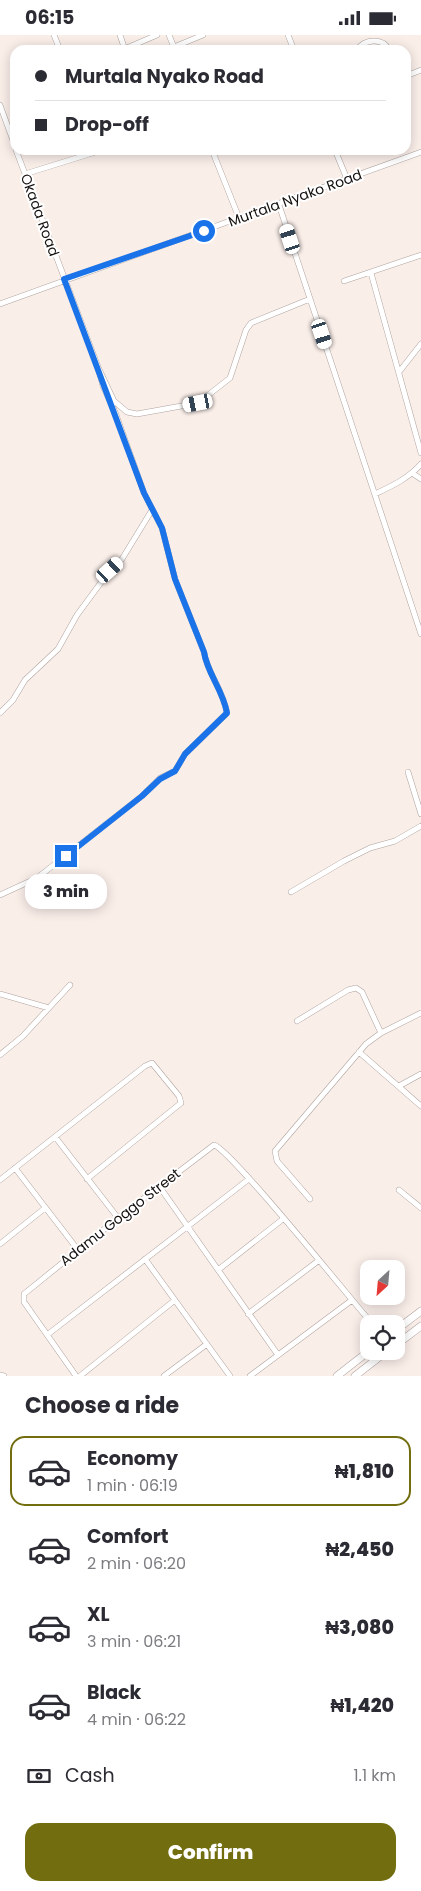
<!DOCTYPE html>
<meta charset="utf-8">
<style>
:root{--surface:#fff;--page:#f7f7f7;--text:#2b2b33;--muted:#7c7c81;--line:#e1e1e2;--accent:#726e0f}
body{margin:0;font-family:Poppins,sans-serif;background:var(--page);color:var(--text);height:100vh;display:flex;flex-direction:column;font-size:19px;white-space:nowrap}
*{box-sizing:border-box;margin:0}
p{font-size:16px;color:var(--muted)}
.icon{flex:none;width:28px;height:28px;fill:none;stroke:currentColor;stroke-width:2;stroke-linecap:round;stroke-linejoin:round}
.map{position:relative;height:1341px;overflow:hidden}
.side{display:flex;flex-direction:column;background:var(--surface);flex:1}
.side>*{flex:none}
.banner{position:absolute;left:10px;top:10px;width:401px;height:110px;border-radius:15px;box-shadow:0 2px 12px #0003;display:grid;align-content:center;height:110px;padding:0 25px;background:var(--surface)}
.needle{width:32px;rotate:206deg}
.controls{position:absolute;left:360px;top:1225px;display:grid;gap:10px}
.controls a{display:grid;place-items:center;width:45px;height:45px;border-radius:10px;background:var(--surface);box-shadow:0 2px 12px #0003;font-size:25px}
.end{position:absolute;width:22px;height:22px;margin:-11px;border:6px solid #1a73e8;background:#fff;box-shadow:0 0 0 2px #fff}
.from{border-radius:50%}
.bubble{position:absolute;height:35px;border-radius:15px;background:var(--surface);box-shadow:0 2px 12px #0003;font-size:16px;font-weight:800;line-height:35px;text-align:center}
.car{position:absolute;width:15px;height:30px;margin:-15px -8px;border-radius:6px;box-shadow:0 0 4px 1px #0007;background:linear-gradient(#fff 24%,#345 0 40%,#fff 0 76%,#345 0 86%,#fff 0)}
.banner b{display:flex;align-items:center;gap:18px;height:48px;font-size:19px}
.banner b+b{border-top:1px solid var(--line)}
.banner i{width:12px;height:12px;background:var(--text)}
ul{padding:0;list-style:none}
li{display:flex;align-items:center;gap:15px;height:70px;margin:0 10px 8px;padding:0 15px;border:2px solid transparent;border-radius:15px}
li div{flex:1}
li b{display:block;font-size:19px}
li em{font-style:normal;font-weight:800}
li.active{border-color:var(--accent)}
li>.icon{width:45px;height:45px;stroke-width:1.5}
h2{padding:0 25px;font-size:22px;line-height:60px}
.pay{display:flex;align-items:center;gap:12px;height:55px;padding:0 25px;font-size:19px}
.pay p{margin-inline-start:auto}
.cta{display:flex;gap:10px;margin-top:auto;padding:10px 25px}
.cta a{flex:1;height:58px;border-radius:15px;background:var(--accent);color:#fff;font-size:20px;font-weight:800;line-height:58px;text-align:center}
.status{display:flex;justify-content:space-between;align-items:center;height:35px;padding:0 25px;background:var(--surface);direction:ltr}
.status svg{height:14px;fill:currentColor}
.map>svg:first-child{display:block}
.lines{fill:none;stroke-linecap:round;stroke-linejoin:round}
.minor-casing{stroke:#aea39f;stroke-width:6}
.major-casing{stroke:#aea39f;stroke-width:8}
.minor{stroke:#fff;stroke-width:5}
.major{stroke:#fff;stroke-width:7}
.route{stroke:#1a73e8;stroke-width:6}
.labels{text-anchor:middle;stroke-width:4;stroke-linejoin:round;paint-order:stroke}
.street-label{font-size:14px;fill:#130f0d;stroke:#fff}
</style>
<div class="status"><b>06:15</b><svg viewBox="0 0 49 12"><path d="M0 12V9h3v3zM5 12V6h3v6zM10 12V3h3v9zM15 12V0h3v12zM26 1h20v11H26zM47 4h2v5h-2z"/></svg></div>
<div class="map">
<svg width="421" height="1341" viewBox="0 0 421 1341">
<rect width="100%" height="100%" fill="#faeee9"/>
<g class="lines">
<!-- minor casing -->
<g class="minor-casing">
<path id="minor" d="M54 0 60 15
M120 0 125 15
M169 0 175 15
M288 0 294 15
M174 12 203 0
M122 15 157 0
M357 15C364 4 383 2 389 15
M406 41 421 35
M0 70 15 111
M16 115 98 332 114 366 127 377 137 379 198 368 230 343 246 295 251 288 310 264
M212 115 239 183
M335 115 347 144
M25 139 102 115
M279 170 421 599
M371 238 421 418
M344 246 421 220
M0 269 421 117
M399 337 421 309
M412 438 421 444
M375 459C392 451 409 443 421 429
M0 678 13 665 25 645 58 614 77 580 108 538 122 524 152 475
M408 737 421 779
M291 857 344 826 370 813 395 806 421 791
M0 860 37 843 142 761 160 743 175 736 185 719 227 678C223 654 207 638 204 617L175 544 162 493 144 458 115 377 103 351 98 332
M0 959 49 973
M297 986 348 955 356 953 362 957 381 998
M359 1017 421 1071
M0 1020 23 1001 70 950
M399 1051 421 1039
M56 1103 118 1183
M15 1133 78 1215
M0 1145 145 1031 152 1028 179 1061 181 1068 87 1144
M159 1151 278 1320
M399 1155 421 1173
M310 1164 277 1126 275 1116 366 1009 381 998 421 978
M0 1209 45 1173
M145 1224 230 1341
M218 1235 283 1184
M248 1279 318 1226
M47 1300 249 1144
M0 1340 4 1341
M76 1341 24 1267V1259L118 1183 214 1110C231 1115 348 1261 369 1285L387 1289
M80 1341 175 1265
M164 1341 207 1309
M250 1341 352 1265"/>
</g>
<!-- major casing -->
<g class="major-casing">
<path id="major" d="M396 1295 421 1276
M396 1310 421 1291
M337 1341 369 1316
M355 1341 387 1316"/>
</g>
<!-- minor -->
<use href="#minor" class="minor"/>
<!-- major -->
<use href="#major" class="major"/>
</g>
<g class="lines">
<!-- route -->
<path class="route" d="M66 821 142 761 160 744 175 736 185 719 227 678C223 655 207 638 204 617L175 544 162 493 144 458 64 244 204 196"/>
</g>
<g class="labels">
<!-- street labels -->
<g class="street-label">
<text transform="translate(295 163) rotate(-20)" y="5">Murtala Nyako Road</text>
<text transform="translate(40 180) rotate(70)" y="5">Okada Road</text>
<text transform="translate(120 1182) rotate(-38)" y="5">Adamu Goggo Street</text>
</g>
</g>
</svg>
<div class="controls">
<a><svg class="needle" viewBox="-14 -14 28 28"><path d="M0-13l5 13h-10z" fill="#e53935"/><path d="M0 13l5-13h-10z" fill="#7c7c81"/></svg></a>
<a><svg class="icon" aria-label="locate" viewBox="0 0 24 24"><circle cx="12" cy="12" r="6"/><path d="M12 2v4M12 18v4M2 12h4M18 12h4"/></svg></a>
</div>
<i class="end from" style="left:204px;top:196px"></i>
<i class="end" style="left:66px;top:821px"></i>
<div class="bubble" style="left:25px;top:839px;width:82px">3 min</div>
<i class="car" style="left:290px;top:204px;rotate:342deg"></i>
<i class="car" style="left:322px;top:299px;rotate:162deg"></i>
<i class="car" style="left:198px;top:368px;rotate:259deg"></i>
<i class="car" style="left:110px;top:535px;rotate:48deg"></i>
<div class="banner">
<b><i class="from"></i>Murtala Nyako Road</b>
<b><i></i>Drop-off</b>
</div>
</div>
<section class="side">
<h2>Choose a ride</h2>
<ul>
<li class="active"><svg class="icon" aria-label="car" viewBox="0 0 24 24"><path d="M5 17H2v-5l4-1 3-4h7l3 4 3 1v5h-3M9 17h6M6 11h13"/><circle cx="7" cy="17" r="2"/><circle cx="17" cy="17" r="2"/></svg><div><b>Economy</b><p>1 min · 06:19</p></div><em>₦1,810</em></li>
<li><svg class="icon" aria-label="car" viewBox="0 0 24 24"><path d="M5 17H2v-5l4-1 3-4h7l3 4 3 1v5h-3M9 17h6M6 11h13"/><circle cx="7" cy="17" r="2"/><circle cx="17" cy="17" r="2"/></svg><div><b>Comfort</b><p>2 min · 06:20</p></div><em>₦2,450</em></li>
<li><svg class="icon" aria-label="car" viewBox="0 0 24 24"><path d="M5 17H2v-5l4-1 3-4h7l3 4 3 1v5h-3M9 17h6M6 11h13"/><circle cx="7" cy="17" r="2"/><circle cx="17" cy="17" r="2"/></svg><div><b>XL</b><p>3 min · 06:21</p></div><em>₦3,080</em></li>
<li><svg class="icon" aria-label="car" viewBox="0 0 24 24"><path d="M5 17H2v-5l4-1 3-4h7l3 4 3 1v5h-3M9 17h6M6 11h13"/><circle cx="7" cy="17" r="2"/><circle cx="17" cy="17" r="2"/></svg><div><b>Black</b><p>4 min · 06:22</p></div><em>₦1,420</em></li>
</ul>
<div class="pay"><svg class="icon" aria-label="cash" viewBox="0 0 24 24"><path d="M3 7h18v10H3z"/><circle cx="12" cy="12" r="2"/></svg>Cash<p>1.1 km</p></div>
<div class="cta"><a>Confirm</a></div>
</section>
